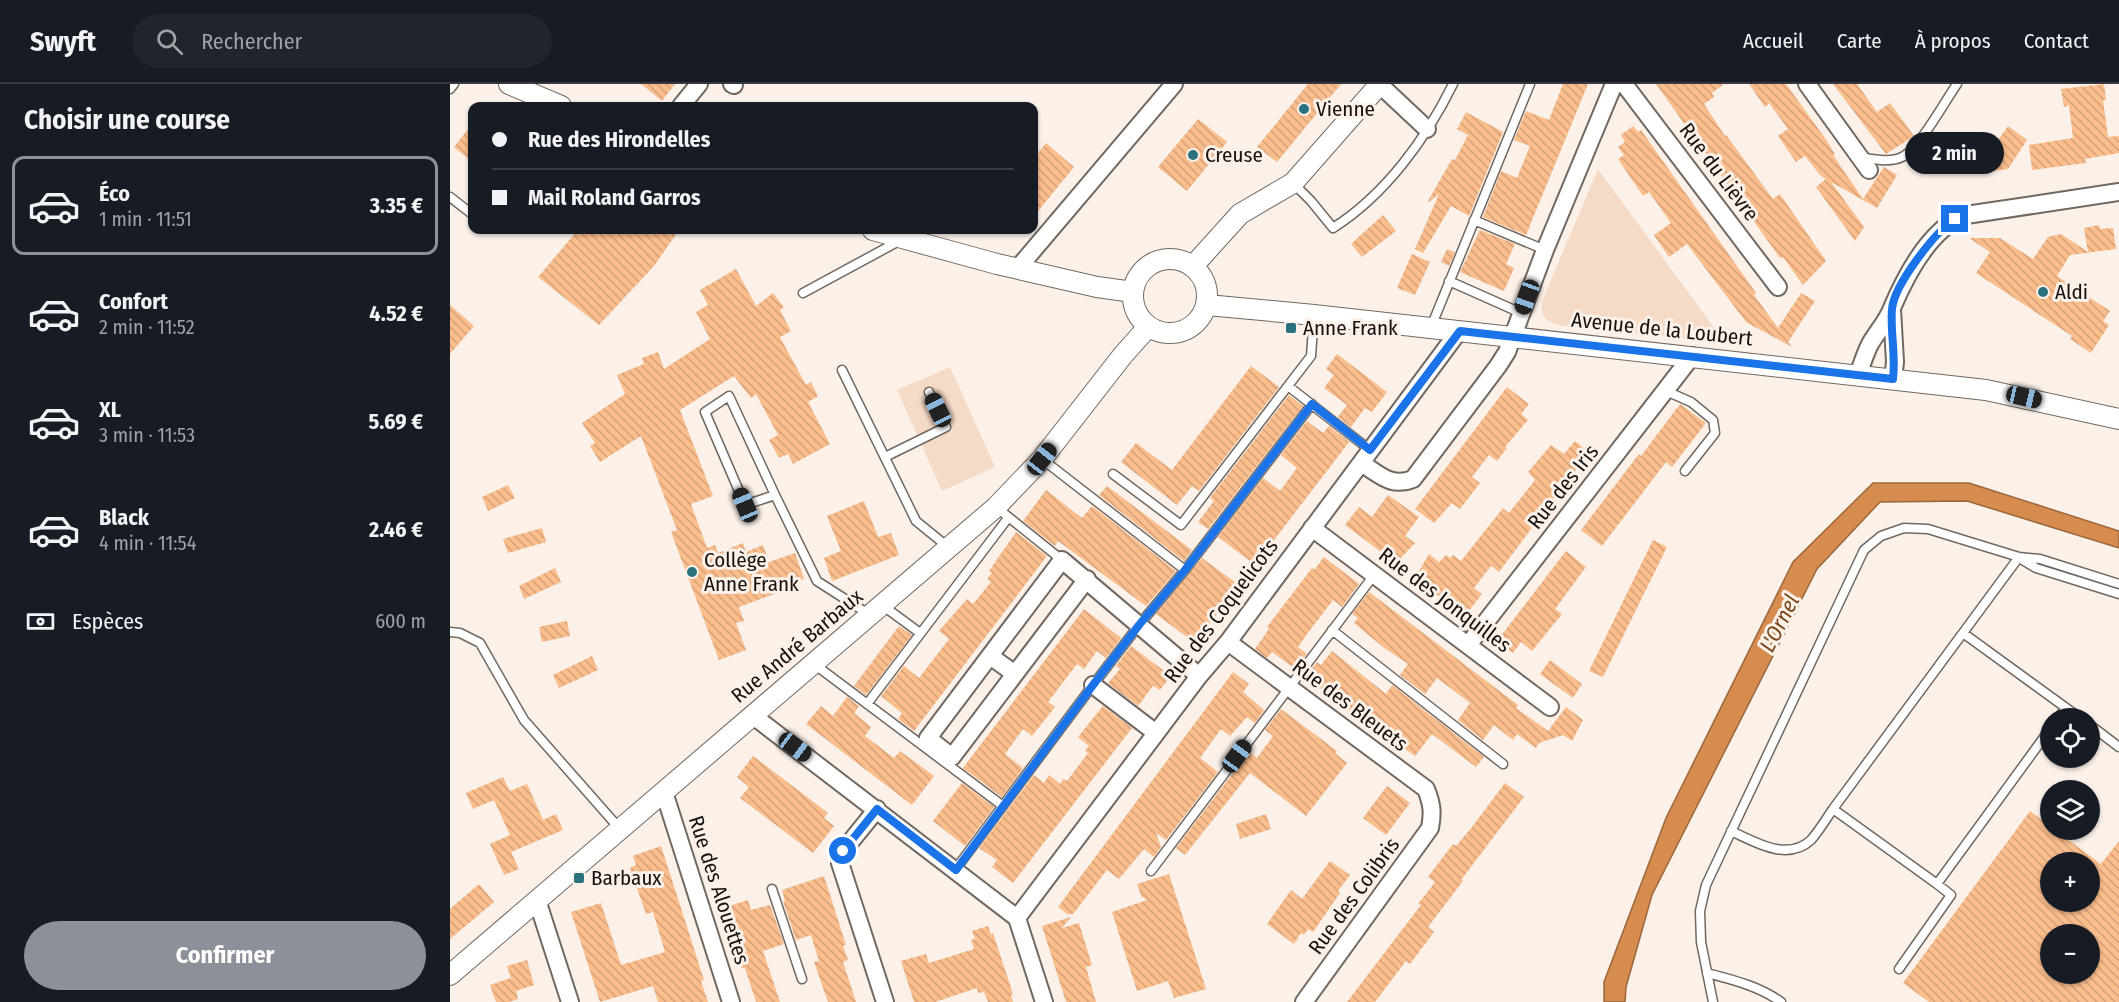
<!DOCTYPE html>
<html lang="fr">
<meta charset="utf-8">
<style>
:root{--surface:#171b24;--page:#20242c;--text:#f1f3f6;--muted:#9ea1a6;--line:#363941;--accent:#8c9099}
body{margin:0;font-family:"Fira Sans Condensed",sans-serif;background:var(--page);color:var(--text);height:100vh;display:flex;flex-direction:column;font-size:22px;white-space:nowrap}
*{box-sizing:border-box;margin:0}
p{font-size:20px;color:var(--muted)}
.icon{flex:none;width:33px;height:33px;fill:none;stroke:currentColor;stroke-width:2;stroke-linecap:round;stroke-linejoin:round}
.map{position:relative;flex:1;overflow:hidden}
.side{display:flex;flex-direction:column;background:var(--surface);width:450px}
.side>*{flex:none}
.top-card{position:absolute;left:18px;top:18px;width:570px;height:132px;border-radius:12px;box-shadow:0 2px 4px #0004;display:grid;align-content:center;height:132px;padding:0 24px;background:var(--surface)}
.fabs{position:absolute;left:1590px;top:624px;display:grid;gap:12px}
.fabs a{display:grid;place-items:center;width:60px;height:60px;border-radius:50%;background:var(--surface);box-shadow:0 2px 4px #0004;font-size:30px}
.end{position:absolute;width:27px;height:27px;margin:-14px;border:8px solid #1a73e8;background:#fff;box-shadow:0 0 0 3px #fff}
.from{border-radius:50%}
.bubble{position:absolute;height:42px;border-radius:21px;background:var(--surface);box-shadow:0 2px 4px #0004;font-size:20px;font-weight:700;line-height:42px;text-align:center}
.car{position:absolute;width:18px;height:36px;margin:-18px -9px;border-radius:8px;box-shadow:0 0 4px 2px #0007;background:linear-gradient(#222 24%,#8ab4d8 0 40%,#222 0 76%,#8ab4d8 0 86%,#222 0)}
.top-card b{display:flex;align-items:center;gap:21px;height:57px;font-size:22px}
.top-card b+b{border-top:2px solid var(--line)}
.top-card i{width:15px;height:15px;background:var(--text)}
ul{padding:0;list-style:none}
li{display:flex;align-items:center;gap:18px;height:99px;margin:0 12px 9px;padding:0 12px;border:3px solid transparent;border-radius:12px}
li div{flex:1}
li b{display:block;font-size:22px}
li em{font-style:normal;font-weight:700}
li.current{border-color:var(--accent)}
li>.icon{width:54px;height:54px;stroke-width:1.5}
h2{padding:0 24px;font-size:27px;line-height:72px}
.pay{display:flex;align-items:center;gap:15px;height:66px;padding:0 24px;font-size:22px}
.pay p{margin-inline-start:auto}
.cta{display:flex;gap:12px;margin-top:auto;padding:12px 24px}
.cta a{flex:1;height:69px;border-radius:36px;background:var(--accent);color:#fff;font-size:24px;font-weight:700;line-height:69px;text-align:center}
header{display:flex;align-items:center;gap:36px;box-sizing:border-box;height:84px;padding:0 30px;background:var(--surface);border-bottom:2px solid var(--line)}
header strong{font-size:28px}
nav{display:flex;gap:33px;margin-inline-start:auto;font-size:21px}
.search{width:420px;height:54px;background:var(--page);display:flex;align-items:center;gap:15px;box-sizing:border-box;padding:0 21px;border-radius:33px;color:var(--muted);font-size:22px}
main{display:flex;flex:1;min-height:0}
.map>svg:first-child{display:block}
.green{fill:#f5dac6}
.water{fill:#d68c4e;stroke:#9c673b;stroke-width:1.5}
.building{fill:url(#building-back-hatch);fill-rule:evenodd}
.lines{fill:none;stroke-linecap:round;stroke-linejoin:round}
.service-casing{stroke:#706861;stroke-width:11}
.minor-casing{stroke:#706861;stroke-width:20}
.tertiary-casing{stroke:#706861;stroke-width:22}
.service{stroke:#fff;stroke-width:8}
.minor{stroke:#fff;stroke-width:16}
.tertiary{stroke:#fff;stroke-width:20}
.route{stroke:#1a73e8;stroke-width:8}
.poi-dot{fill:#29717c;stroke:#fbf1e9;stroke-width:2}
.labels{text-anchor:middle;stroke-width:6;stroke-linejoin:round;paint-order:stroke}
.poi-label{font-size:21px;fill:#161210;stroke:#fbf1e9;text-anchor:start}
.street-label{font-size:21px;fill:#161210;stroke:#fbf1e9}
.water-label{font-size:22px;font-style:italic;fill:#7a481b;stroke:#fbf1e9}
</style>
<header>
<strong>Swyft</strong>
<div class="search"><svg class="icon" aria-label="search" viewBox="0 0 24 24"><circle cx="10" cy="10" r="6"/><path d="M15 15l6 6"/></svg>Rechercher</div>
<nav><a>Accueil</a><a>Carte</a><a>À propos</a><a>Contact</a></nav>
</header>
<main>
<section class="side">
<h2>Choisir une course</h2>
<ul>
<li class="current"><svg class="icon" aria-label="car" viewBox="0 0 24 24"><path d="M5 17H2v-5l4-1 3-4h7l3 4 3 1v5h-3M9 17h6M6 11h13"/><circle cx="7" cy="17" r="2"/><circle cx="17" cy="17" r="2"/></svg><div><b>Éco</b><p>1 min · 11:51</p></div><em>3.35 €</em></li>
<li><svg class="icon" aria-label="car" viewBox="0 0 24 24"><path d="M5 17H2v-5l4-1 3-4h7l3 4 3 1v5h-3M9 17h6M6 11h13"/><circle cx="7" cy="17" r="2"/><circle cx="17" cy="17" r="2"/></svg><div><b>Confort</b><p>2 min · 11:52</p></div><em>4.52 €</em></li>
<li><svg class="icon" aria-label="car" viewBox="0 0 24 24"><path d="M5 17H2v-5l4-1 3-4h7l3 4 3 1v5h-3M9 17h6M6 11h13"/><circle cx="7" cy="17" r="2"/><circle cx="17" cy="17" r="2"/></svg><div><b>XL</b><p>3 min · 11:53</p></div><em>5.69 €</em></li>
<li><svg class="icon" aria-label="car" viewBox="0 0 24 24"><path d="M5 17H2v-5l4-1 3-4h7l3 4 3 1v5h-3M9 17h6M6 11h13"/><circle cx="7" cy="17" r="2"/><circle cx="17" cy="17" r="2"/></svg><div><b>Black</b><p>4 min · 11:54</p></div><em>2.46 €</em></li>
</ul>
<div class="pay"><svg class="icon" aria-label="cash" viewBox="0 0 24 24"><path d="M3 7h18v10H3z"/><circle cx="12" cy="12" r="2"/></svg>Espèces<p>600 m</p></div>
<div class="cta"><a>Confirmer</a></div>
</section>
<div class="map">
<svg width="1669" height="918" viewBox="0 0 1669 918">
<defs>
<pattern id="building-back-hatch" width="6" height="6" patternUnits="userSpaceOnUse" patternTransform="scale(1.5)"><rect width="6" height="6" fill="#fabd8c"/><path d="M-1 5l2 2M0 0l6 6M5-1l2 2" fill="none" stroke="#d6a178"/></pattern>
</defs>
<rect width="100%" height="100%" fill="#fbf1e9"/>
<!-- green -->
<path class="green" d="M1148 85 1275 259 1107 241C1094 235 1089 231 1093 215Z
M500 283 545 383 492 407 447 306Z"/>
<!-- water -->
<path class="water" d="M1423 399H1519L1669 447V464L1517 417 1430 418 1367 485 1202 811 1176 903 1175 918H1154V898L1216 734 1343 478Z"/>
<!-- building -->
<path class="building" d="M191 0H225L212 17Z
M858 0H891L827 78 807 63Z
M1113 0H1138L1076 151 1033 133 1051 87 1067 94 1080 62 1064 56 1076 27 1099 36Z
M1206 0H1274L1262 9 1264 13 1254 20 1275 52 1276 51 1323 115 1330 110 1376 177 1353 201 1333 173 1330 174Z
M1299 0H1336L1375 54 1385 70 1383 71 1413 115 1434 83 1447 91 1427 124 1381 98 1414 143 1405 157 1366 103 1376 95 1370 91 1355 72 1346 78 1328 52 1338 45 1319 19 1315 23Z
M1383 0H1407L1427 28 1440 19 1464 52 1436 70Z
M1654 0 1656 16H1653L1658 53 1669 52V69L1635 75 1636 79 1582 86 1579 61 1623 54 1619 21 1614 23 1611 5Z
M1016 28 1053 48 1019 132 1001 122 973 169 965 165 989 110 979 118 978 117 1002 75 1005 76 1018 51 1007 45Z
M748 35 777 58 737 107 708 83Z
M22 40V78L4 63Z
M1183 42 1188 48 1191 46 1306 209 1304 211 1328 244 1351 209 1365 217 1338 258 1342 263 1296 238 1237 160 1219 173 1208 157 1204 151 1221 139 1199 108 1193 112 1168 75 1174 71 1168 63 1175 58 1171 51Z
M1558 42 1577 56 1558 85 1542 87 1531 80Z
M596 59 624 83 584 132V74Z
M933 131 946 147 912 173 901 160Z
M1649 141 1650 145 1663 144 1666 165 1620 171 1607 192 1660 227 1653 237 1659 241 1641 269 1620 255 1622 252 1526 189 1540 168 1519 154H1550L1583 175 1598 153 1611 150 1638 168 1634 144Z
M128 146H229L204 182 149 241 88 193Z
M1030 146 1065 160 1056 180 1064 184 1054 207 1010 188Z
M997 165 1005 168 999 182 991 178Z
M962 170 980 178 965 211 947 204Z
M286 185 306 222 323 209 334 223 330 226 341 247 330 253 356 301 361 298 368 312 358 318 380 360 343 380 338 370 329 374 319 356 328 351 306 310 301 314 284 292 230 326 263 412 241 420 257 464 265 461 268 469 293 459 296 468 313 461 319 478 345 469 354 495 348 497 349 501 289 523 294 537 286 539 296 566 269 576 221 448 227 446 191 352 150 378 140 362 145 359 132 339 175 310 167 291 194 280 192 274 208 268 214 285 260 255 246 228 258 221 250 206Z
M0 221 24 242 0 270Z
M887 270 937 308 922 328 915 324 901 343 888 333 897 321 874 304 884 291 876 285Z
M801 282 829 303 749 407 742 402 727 421 671 378 686 359 722 386Z
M1057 303 1079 320 1071 330 1078 336 1055 363 1057 364 1047 377 1039 371 1022 393 1030 399 1010 425 1002 419 984 439 965 425Z
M839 311 853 322 758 445 748 438 764 417 760 414Z
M1230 320 1256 339 1222 383 1216 378 1152 462 1131 446 1189 370 1191 372Z
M857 337 873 349 879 342 899 358 805 481 768 453 813 394 830 407 847 384 831 371Z
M1125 357 1136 366 1133 372 1135 374 1098 422 1095 419 1080 438 1084 441 1049 488 1041 482 1024 504 1032 510 1015 532 965 494 979 470 989 478 996 471 1000 474 1003 471 1011 477 1053 424 1059 429 1085 396 1078 388 1101 361 1114 370Z
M58 401 65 414 38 427 32 413Z
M657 402 742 466 734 477 649 411Z
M596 406 632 434 642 422 726 487 696 522 608 457 605 462 573 437Z
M938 411 969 433 955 452 965 459 946 479 895 441 909 423 922 433Z
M414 417 428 453 441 449 449 471 382 497 374 474 391 467 377 432Z
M92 444 96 458 58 469 53 455Z
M566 448 597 472 464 647 448 635 452 629 431 612 454 582 469 594 499 555 489 547 517 515 523 520 541 498 537 495 542 489 539 487Z
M1203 456 1217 463 1153 593 1139 587Z
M1116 467 1136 483 1105 525 1112 530 1082 567 1071 558 1063 569 1047 557Z
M874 473 909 500 892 523 883 516 857 550 848 563 857 570 845 585 822 568 817 574 805 565 819 545 817 543 862 484 864 486Z
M752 474 789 501 745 559 706 530Z
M105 484 111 498 74 515 69 502Z
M919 508 1068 621 1066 624 1098 647 1116 623 1133 636 1122 657 1113 651 1089 659 1086 664 1067 650 1063 656 1044 641 1033 656 1008 636 1020 619 987 594 975 610 950 591 958 580 933 563 904 539 908 534 902 530Z
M634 525 671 554 656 574 647 567 634 585 627 580 598 618 605 623 582 652 573 645 555 670 573 684 552 713 513 684Z
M117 537 120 552 92 558 89 543Z
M449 542 462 551 416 611 404 602Z
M681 562 721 592 710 606 703 602 688 622 658 599 670 585 666 582Z
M882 567 936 610 942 601 1034 673 1026 683 982 650 965 672 952 663 950 665 855 593 867 578 871 581Z
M142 572 148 586 109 604 103 591Z
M1100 576 1132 600 1123 614 1090 590Z
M783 588 799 600 793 608 814 626 805 639 797 633 780 652 771 645 750 674 768 688 716 756 706 749 711 763 704 773 694 765 669 795 657 786 623 830H617L608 823Z
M397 613 409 622 404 629 421 643 415 652 444 674 450 667 484 692 462 721 356 640 371 622 383 632Z
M653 622 682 644 563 799 542 783 547 776 529 764 584 691 594 699 599 691 610 700 613 695 617 697 638 669 635 667 639 662 628 653Z
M831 625 887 667 885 669 897 679 856 732 800 689 735 771 726 764 799 668 807 674 823 652 815 646Z
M303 672 378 729 374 734 384 742 363 769 290 714 299 703 287 693Z
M53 693 60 707 77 700 93 736 106 730 113 746 61 768 69 785 54 791 40 760 60 751 44 716 23 725 16 709Z
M512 699 544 723 515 762 483 737Z
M1055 699 1074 713 1011 796 1013 797 978 843 984 848 960 880 956 877 925 918H897L971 821 968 820 985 798 978 793 1003 760 1006 762 1022 743Z
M937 702 960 719 936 751 913 734Z
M1580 727 1600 742V746H1605L1651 780 1669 757V918H1479L1453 899ZM1600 778H1640V818H1600ZM1600 850H1640V890H1600Z
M816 730 821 745 790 755 786 740Z
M211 762 254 896 251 897 258 918H208L203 902 150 918 121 828 151 819 171 881 215 868 203 828 196 830 180 784 186 781 183 772Z
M880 777 900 791 888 807 890 809 863 848 858 845 854 851 851 849 844 860 817 840 841 806 852 815Z
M719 790 756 905 724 914 718 897 687 907 662 828 697 816 691 812 687 800Z
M374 792 396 861 393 862 398 876 393 878 406 918H378L364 878 369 877 361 851 346 856 333 817H335L332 806Z
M29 800 44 818 0 855V825Z
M298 816 301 826 320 821 334 860 313 867 330 918H306L295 884H292L273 824Z
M621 833 612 844 629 839 642 881 636 883 646 918H616L592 842Z
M538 842 541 850 543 849 563 910 561 911 563 918H538L534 908 528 909 527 904 485 918H464L451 877 476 870 479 879 524 865 521 856 525 855 522 847Z
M77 876 84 901 66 907 68 915 59 918H46L40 901 61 894 57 882Z"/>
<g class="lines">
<!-- service casing -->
<g class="service-casing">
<path id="service" d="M0 5 4 0
M1410 73C1423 75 1440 79 1452 73 1469 65 1495 17 1507 0
M844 100 861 117 883 144C935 111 976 55 1003 0
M0 113 22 130
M1024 136 1095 166
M999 197 1071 229
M353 209 449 157
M981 243 1080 0
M392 286 466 437 498 463
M838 302 920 366
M1216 307 1241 318 1263 336 1265 349 1235 387
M435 373 496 343 479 308
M592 375 735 486
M663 390 731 441 861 272 864 231
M325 411 295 421 255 328 279 312 325 411 367 497 420 531
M546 423 612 476
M1569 473 1383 725 1487 800 1600 645
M1571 475 1586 484 1669 510
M432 521 470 549
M882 546 1053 680
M0 548 10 549 30 559 74 636 169 744
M1513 549 1630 634
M364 580 553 722
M417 620 558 434
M1608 634 1616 624
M1640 641 1669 663
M1281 747C1305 758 1337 778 1361 756 1369 747 1376 735 1383 725
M505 786 643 601 689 541 735 486 862 320
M701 787 924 491
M322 805 352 895
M1449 885 1501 811 1487 800
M1257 889C1283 896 1309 902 1331 918
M1263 918 1251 858 1250 827 1256 801 1414 466 1431 452 1454 444 1478 445 1569 473 1590 475 1669 500"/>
</g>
<!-- minor casing -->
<g class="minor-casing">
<path id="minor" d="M282 0 284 1
M1174 0 1328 203
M1357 0 1419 86
M930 1 977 45
M231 22 249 0
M568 184 724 0
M1442 225 1445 278 1443 295
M1408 291C1412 280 1415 270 1420 260 1427 248 1437 237 1442 224 1456 191 1480 144 1516 131L1669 108
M911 379C929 390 941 404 963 395L1048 282 1057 268 1095 166 1164 0
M862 444 1100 623
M637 495 502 673 478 654 612 476 749 592
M778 558 976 705C982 720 983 729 980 744L854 918
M1018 561 1242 272
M540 572 565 590
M643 601 706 649
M302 631 567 834 594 918
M214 708 281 918
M427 725 393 767 390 779 435 918
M87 816 120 918
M567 834 749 592 778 558 1009 247"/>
</g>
<!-- tertiary casing -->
<g class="tertiary-casing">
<path id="tertiary" d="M59 0 111 22
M423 146 547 180 647 203 683 208
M683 212a37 37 0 1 1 74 0a37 37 0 1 1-74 0Z
M743 182 790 130 843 99 930 0
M757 221 864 231 1536 306 1669 335
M0 891 546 423 592 375 673 271 698 243"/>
</g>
<!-- service -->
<use href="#service" class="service"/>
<!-- minor -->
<use href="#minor" class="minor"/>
<!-- tertiary -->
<use href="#tertiary" class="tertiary"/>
</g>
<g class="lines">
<!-- route -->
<path class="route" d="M393 767 427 725 506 786 643 601 689 541 735 486 862 320 920 366 1010 247 1443 295C1446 271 1440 247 1442 225 1444 201 1485 148 1505 135"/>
</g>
<!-- markers -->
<g class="poi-dot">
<circle cx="854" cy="25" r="6"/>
<circle cx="743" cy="71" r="6"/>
<circle cx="1593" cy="208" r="6"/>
<rect x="835" y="238" width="12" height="12" rx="3"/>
<circle cx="242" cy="488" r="6"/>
<rect x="123" y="788" width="12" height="12" rx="3"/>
</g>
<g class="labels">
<!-- poi labels -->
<g class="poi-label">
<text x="866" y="32">Vienne</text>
<text x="755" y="78">Creuse</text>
<text x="1605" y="215">Aldi</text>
<text x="853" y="251">Anne Frank</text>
<text x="254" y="483">Collège<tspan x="254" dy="24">Anne Frank</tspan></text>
<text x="141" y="801">Barbaux</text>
</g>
<!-- street labels -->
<g class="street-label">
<text transform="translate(1269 88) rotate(53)" y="7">Rue du Lièvre</text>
<text transform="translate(1212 245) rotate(6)" y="7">Avenue de la Loubert</text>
<text transform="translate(1113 403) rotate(-52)" y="7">Rue des Iris</text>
<text transform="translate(995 516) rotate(37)" y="7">Rue des Jonquilles</text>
<text transform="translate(771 527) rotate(-53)" y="7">Rue des Coquelicots</text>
<text transform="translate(347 562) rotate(-40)" y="7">Rue André Barbaux</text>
<text transform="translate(900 621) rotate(37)" y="7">Rue des Bleuets</text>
<text transform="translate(269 806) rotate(72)" y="7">Rue des Alouettes</text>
<text transform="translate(904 812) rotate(-54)" y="7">Rue des Colibris</text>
</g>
<!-- water labels -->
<g class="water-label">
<text transform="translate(1329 539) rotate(-63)" y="8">L'Ornel</text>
</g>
</g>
</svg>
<div class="fabs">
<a><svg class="icon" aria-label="locate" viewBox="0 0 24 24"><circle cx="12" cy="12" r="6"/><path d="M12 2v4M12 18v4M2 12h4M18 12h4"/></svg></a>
<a><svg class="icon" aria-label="layers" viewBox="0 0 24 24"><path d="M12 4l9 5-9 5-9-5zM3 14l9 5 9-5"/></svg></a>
<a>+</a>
<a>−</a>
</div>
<i class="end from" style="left:393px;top:767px"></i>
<i class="end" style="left:1505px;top:135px"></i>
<div class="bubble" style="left:1455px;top:48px;width:99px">2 min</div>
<i class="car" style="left:1077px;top:213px;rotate:200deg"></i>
<i class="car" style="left:1574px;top:313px;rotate:103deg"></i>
<i class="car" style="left:488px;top:326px;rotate:334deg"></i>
<i class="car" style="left:592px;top:375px;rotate:38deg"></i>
<i class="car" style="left:295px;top:421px;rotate:337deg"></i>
<i class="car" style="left:345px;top:663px;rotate:127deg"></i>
<i class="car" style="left:787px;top:672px;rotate:36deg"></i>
<div class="top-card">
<b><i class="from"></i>Rue des Hirondelles</b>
<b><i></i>Mail Roland Garros</b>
</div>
</div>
</main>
